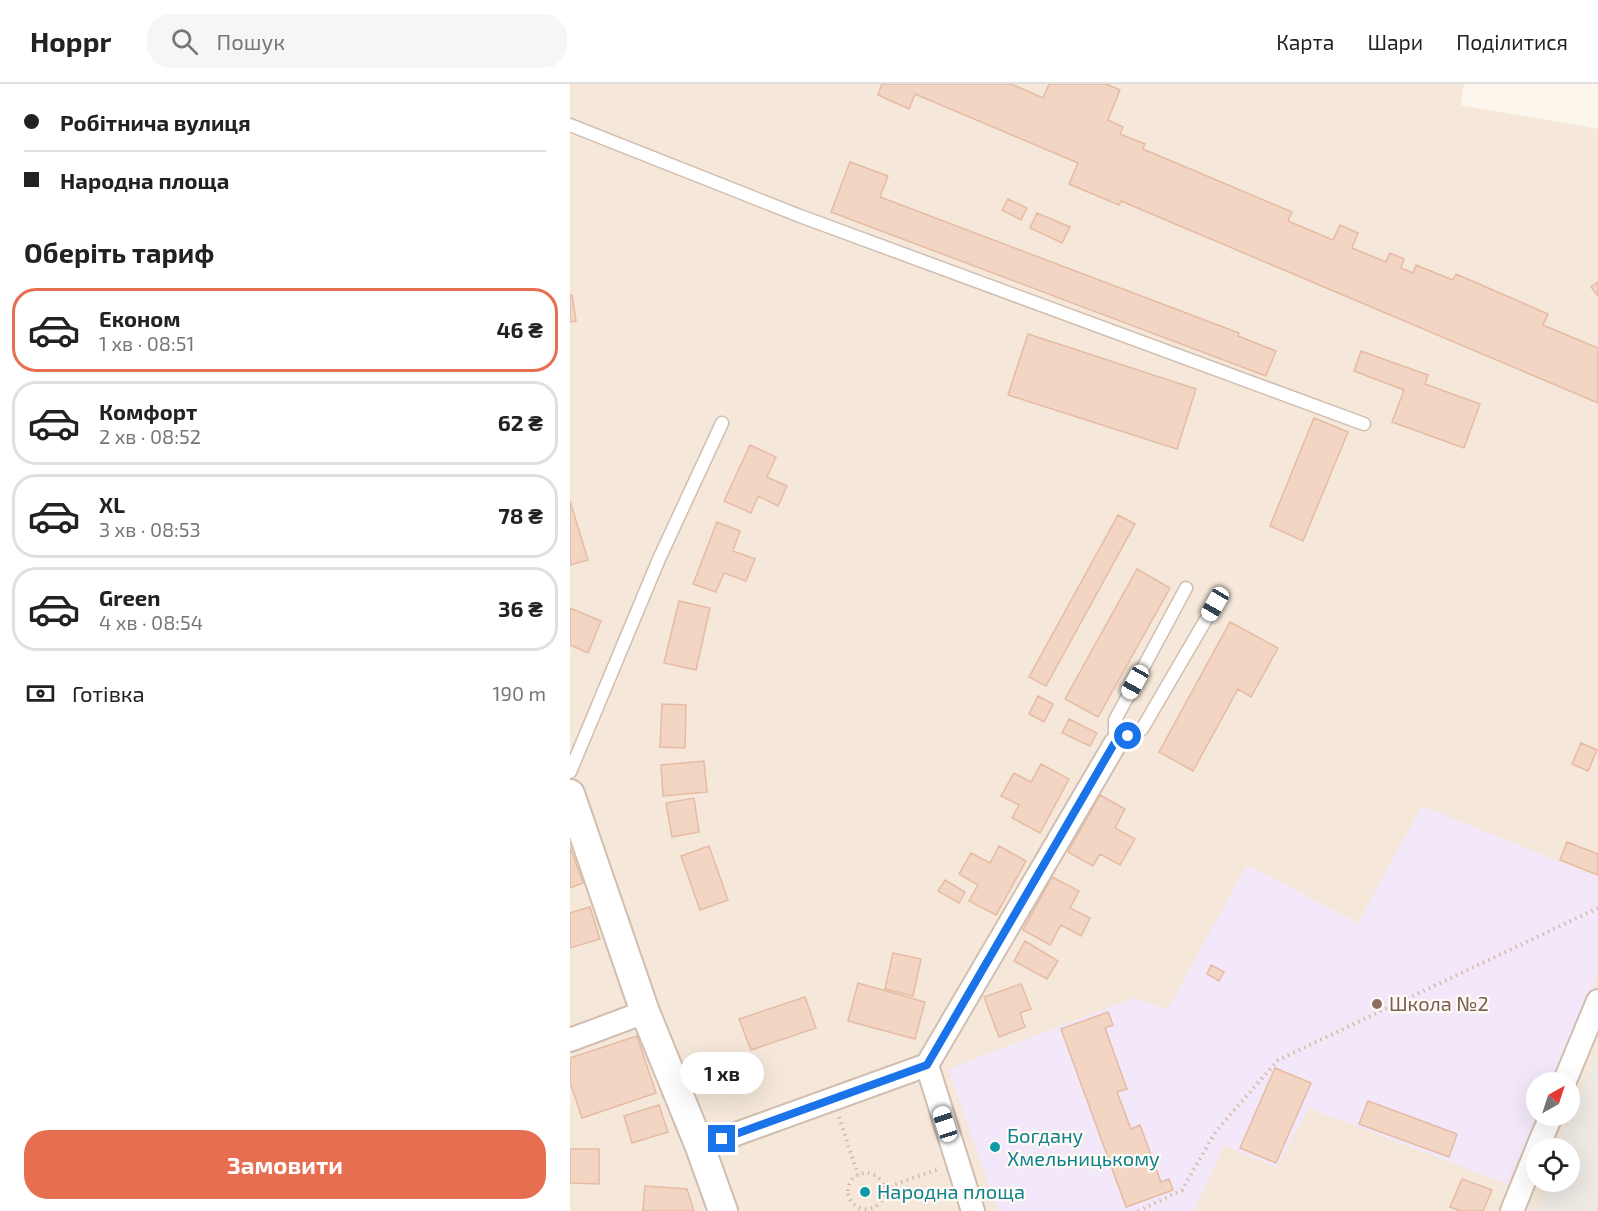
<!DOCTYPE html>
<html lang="uk">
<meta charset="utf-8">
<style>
:root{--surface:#fff;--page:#f6f6f6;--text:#222;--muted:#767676;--line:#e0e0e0;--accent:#e76f51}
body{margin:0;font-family:"Exo 2",sans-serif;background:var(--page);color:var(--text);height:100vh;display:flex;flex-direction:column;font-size:22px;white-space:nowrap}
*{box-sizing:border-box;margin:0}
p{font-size:20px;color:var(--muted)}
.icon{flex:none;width:33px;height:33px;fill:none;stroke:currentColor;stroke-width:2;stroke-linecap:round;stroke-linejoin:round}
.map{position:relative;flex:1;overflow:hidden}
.drawer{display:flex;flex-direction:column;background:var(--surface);width:570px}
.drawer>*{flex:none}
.top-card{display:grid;align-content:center;height:132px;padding:0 24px;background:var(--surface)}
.needle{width:39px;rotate:39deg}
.buttons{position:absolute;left:956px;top:988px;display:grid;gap:12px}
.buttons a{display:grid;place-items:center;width:54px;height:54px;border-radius:50%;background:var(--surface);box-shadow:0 6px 24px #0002;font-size:30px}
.end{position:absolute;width:27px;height:27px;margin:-14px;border:8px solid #1a73e8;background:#fff;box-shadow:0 0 0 3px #fff}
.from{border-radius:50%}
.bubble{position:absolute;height:42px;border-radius:21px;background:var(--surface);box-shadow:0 6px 24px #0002;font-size:20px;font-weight:700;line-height:42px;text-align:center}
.car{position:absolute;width:18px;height:36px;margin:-18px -9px;border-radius:8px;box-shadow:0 0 4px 2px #0007;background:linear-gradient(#fff 24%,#345 0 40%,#fff 0 76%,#345 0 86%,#fff 0)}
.top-card b{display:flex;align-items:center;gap:21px;height:57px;font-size:22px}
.top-card b+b{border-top:2px solid var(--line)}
.top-card i{width:15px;height:15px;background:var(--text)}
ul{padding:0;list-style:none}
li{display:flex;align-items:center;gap:18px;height:84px;margin:0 12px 9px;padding:0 12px;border:3px solid var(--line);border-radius:24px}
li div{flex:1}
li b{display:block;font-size:22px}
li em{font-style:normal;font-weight:700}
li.active{border-color:var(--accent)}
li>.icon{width:54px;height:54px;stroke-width:1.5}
h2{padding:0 24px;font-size:27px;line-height:72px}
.pay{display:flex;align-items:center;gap:15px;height:66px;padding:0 24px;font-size:22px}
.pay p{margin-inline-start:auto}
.cta{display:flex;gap:12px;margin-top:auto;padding:12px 24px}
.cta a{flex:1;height:69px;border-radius:24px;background:var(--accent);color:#fff;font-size:24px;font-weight:700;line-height:69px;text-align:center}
header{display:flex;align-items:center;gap:36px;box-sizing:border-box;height:84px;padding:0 30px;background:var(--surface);border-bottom:2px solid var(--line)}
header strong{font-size:28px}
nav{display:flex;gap:33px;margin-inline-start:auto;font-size:21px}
.search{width:420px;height:54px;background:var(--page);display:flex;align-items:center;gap:15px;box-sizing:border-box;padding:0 21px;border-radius:24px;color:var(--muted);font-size:22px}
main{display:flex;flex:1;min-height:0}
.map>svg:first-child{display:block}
.residential{fill:#f5e8da;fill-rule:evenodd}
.industrial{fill:#efe9e4}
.education{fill:#f3e8fa}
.building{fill:#f3d5c3;stroke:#e6bba3;stroke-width:1.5}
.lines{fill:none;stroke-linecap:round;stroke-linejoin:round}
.service-casing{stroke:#d1beb0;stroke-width:15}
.minor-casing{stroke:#d1beb0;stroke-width:26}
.tertiary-casing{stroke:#d1beb0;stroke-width:32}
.path{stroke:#d9b8a5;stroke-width:4;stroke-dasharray:1.5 4.5;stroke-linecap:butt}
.service{stroke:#fff;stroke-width:12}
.minor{stroke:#fff;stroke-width:22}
.tertiary{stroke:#fff;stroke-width:28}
.route{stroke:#1a73e8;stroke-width:8}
.education-dot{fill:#8d6e63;stroke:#fffaf3;stroke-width:2}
.culture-dot{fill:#0f9aa8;stroke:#fffaf3;stroke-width:2}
.labels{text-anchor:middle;stroke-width:4.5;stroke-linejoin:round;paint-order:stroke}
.education-label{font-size:20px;fill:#785e54;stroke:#fffaf3;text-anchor:start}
.culture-label{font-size:20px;fill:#0d838f;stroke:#fffaf3;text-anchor:start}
</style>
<header>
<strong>Hoppr</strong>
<div class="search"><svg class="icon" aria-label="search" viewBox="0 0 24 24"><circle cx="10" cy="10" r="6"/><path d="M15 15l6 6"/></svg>Пошук</div>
<nav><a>Карта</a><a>Шари</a><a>Поділитися</a></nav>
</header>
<main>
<section class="drawer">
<div class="top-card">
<b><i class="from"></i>Робітнича вулиця</b>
<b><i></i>Народна площа</b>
</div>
<h2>Оберіть тариф</h2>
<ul>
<li class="active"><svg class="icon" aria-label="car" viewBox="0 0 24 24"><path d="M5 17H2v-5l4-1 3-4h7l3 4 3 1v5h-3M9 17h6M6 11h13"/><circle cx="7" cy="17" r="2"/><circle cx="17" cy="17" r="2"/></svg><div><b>Економ</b><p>1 хв · 08:51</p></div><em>46 ₴</em></li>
<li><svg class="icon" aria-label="car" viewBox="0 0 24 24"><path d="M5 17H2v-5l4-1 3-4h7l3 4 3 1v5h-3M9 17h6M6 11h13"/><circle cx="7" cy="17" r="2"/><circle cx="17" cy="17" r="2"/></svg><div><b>Комфорт</b><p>2 хв · 08:52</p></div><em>62 ₴</em></li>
<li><svg class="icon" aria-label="car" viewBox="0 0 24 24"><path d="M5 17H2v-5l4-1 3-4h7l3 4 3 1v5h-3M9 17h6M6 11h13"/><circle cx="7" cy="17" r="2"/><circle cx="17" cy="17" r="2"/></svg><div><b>XL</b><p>3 хв · 08:53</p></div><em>78 ₴</em></li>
<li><svg class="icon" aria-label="car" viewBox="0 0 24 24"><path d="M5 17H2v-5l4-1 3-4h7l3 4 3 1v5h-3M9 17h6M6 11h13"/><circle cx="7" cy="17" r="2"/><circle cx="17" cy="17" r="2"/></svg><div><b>Green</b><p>4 хв · 08:54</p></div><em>36 ₴</em></li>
</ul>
<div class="pay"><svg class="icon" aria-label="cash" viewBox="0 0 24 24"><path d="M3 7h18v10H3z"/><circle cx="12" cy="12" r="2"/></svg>Готівка<p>190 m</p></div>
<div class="cta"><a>Замовити</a></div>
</section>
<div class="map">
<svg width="1028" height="1127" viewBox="0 0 1028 1127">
<rect width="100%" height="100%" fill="#fdf6ec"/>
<!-- residential -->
<path class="residential" d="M0 0H894L891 21 1028 45V1127H0ZM966 999H999V1032H966ZM966 1065H999V1098H966Z"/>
<!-- industrial -->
<path class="industrial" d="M1028 968V1127H967L979 1098H999V1065H986Z"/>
<!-- education -->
<path class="education" d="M852 722 1028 793V889L981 999H966L967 1032 937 1100 739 1024 706 1083 654 1061 624 1127H428L378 985 564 914 597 926 677 781 788 839Z"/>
<!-- building -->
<path class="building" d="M312 0H441L473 14 479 0H536L550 6 538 36 553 43 550 50 575 60 573 65 722 128 718 137 763 156 770 141 788 149 782 164 816 178 820 169 834 175 831 184 843 189 846 181 883 196 886 190 978 230 973 241 1028 264V319L551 117 549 121 499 100 508 79 345 10 339 25 308 11Z
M280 78 318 92 310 113 669 249 668 252 706 267 696 292 261 128Z
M438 115 457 124 451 136 432 126Z
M467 129 500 143 492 159 460 144Z
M1028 198V212L1021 203Z
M0 211H2L6 237 0 238Z
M458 250 626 305 607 365 438 311Z
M791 267 858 291 855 300 910 320 894 364 822 338 834 306 784 287Z
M744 334 778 348 733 457 700 442Z
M180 361 206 373 197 393 217 402 208 422 188 412 181 429 154 417Z
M0 417 18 476 0 481Z
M548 431 565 440 476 602 459 593Z
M147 438 170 447 163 467 185 475 176 497 154 489 146 508 123 500Z
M567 485 600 504 528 633 495 615Z
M109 517 140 524 126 586 94 579Z
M0 524 31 537 18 569 0 561Z
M660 538 708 564 681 613 668 605 623 687 589 668Z
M468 612 483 620 474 638 459 630Z
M92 620 116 621 115 664 90 663Z
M499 635 527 649 520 662 492 649Z
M1011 659 1027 666 1018 687 1002 680Z
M134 677 137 708 93 712 91 681Z
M471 680 499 695 470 749 442 734 449 721 431 712 444 689 461 698Z
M530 711 555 725 545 744 565 755 550 781 530 770 523 782 498 768Z
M124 714 129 748 102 753 96 719Z
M997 758 1028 770V791L990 776Z
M139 762 158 816 130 826 111 772Z
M429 762 456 777 426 831 399 817 408 801 389 790 401 769 420 779Z
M0 763 13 799 0 804Z
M482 793 509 807 500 824 520 834 511 852 491 841 480 861 453 846Z
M375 796 395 808 389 819 368 807Z
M20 823 30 855 0 864V829Z
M455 857 488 877 477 895 444 877Z
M323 869 351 875 343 912 315 905Z
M641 881 654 888 649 897 637 890Z
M288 899 355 918 345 955 278 937Z
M451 900 461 925 450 929 455 943 429 953 414 913Z
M235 913 246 944 181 966 169 935Z
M538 928 543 941 535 944 557 1005 547 1008 561 1045 570 1041 591 1098 599 1095 603 1106 556 1123 491 945Z
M67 952 86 1009 12 1034 0 998V974Z
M705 984 741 999 706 1079 670 1064Z
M798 1017 887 1050 879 1073 789 1040Z
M89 1021 98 1048 62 1059 54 1032Z
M0 1065H29V1100L0 1099Z
M892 1095 922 1106 913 1127H890L880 1123Z
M75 1102 117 1105 124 1127H73Z"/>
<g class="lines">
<!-- service casing -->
<g class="service-casing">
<path id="service" d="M0 41 230 132 794 340
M616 504 545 636V660L572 645 645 520
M0 688 89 475 152 339"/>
</g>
<!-- minor casing -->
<g class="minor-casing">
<path id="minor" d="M0 956 75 928
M357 981 545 660
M994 999 1028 917
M130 1063 357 981 403 1127
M967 1065 981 1032
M942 1127 966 1068"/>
</g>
<!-- tertiary casing -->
<g class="tertiary-casing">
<path id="tertiary" d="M0 710 75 928 130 1063 153 1127"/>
</g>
<!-- path -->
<path class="path" d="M269 1033 288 1091
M278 1107a18 18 0 1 1 36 0a18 18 0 1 1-36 0Z
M314 1104 369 1085
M568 1127 612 1106 646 1047 708 976 1028 824"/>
<!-- service -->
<use href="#service" class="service"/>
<!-- minor -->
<use href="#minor" class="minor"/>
<!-- tertiary -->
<use href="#tertiary" class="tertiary"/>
</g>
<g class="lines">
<!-- route -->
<path class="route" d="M152 1055 357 981 544 660 558 652"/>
</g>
<!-- markers -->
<circle class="education-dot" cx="807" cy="920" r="6"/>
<g class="culture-dot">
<circle cx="425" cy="1063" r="6"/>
<circle cx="295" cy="1108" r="6"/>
</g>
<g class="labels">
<!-- education labels -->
<g class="education-label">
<text x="819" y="927">Школа №2</text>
</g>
<!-- culture labels -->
<g class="culture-label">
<text x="437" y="1059">Богдану<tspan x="437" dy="23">Хмельницькому</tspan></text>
<text x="307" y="1115">Народна площа</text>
</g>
</g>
</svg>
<div class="buttons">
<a><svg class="needle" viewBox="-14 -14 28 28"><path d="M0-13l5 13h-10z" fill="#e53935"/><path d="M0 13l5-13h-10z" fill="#767676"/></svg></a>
<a><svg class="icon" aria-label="locate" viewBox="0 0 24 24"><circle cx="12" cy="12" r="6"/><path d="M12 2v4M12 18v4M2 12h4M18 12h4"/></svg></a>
</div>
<i class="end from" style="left:558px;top:652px"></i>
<i class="end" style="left:152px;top:1055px"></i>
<div class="bubble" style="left:110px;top:968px;width:84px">1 хв</div>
<i class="car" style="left:645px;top:520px;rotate:210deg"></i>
<i class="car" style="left:565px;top:598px;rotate:209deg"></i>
<i class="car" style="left:375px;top:1040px;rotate:342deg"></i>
</div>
</main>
